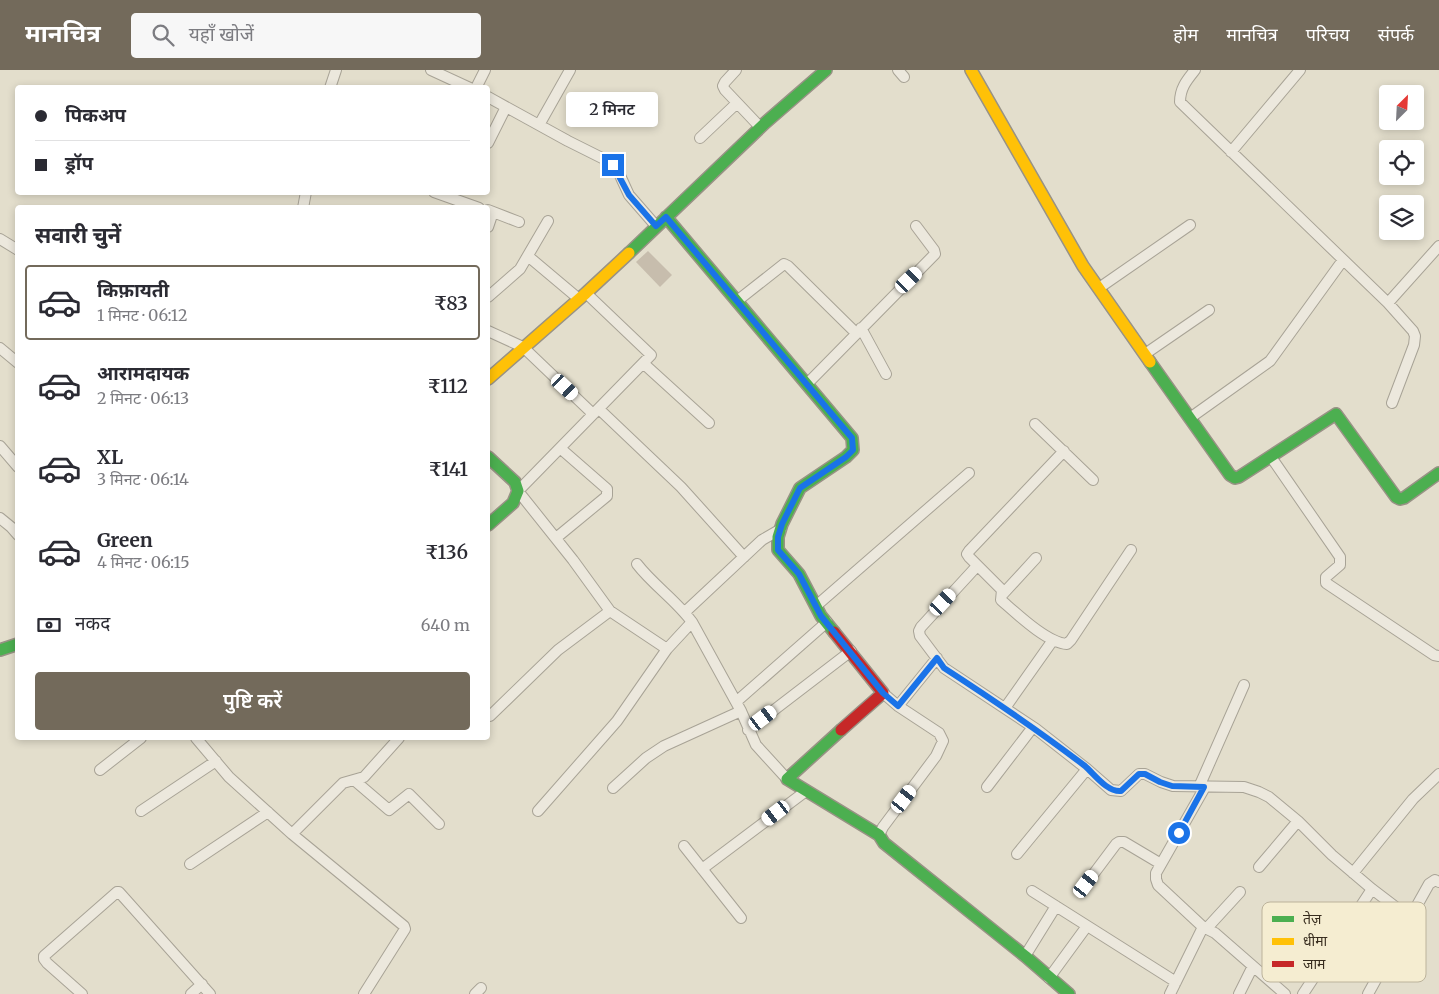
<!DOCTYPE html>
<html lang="hi">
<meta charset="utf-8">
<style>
:root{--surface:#fff;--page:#f7f7f7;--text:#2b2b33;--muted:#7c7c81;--line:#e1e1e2;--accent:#736a5b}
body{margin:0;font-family:Merriweather,"Noto Sans Devanagari",serif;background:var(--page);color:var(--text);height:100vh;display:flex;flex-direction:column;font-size:19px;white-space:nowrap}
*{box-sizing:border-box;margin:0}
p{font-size:16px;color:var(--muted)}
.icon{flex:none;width:28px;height:28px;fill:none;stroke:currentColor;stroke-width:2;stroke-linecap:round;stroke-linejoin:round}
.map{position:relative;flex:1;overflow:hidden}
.side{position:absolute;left:15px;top:135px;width:475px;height:535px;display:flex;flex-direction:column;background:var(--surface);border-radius:5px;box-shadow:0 2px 8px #0003}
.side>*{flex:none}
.top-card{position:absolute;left:15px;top:15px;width:475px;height:110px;border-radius:5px;box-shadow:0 2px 8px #0003;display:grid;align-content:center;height:110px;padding:0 20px;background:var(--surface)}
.needle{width:32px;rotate:24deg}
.fabs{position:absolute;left:1379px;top:15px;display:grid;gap:10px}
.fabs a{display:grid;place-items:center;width:45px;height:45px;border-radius:5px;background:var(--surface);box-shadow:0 2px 8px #0003;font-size:25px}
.end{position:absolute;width:22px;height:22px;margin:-11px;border:6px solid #1a73e8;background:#fff;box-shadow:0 0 0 2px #fff}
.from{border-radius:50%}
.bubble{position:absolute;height:35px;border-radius:5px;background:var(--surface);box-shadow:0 2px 8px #0003;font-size:16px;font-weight:600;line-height:35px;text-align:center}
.car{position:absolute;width:15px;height:30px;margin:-15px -8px;border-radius:6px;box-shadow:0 0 4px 1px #0007;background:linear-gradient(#fff 24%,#345 0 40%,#fff 0 76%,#345 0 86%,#fff 0)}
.top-card b{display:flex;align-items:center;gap:18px;height:48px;font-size:19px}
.top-card b+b{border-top:1px solid var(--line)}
.top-card i{width:12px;height:12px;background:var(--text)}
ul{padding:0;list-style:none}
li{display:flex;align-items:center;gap:15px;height:75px;margin:0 10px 8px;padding:0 10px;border:2px solid transparent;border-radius:5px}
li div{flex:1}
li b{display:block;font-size:19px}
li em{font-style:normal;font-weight:600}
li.current{border-color:var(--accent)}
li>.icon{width:45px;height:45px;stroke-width:1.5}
h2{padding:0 20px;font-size:22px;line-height:60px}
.pay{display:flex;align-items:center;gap:12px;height:55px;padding:0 20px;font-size:19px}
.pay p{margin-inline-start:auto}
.button{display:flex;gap:10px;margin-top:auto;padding:10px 20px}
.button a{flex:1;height:58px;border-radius:5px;background:var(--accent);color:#fff;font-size:20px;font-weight:600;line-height:58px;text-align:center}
header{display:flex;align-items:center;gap:30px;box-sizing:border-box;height:70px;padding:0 25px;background:var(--accent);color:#fff}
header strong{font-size:24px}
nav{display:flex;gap:28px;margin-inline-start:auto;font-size:18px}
.search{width:350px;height:45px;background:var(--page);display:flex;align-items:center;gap:12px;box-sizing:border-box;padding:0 18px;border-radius:5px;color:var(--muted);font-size:19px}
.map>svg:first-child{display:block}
.building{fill:#c7bdad}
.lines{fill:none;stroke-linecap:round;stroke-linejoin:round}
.street-casing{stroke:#a8a396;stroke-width:12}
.fast-casing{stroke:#989285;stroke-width:14}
.slow-casing{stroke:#989285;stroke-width:14}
.jam-casing{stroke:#989285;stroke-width:14}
.street{stroke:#ece8dd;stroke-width:10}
.fast{stroke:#4caf50;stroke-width:11}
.slow{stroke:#ffc107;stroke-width:11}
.jam{stroke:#c62828;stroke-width:11}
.route{stroke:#1a73e8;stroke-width:6}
.key{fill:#f5edd1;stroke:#bcb39b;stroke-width:1}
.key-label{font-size:14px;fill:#372c1e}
</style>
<header>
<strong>मानचित्र</strong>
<div class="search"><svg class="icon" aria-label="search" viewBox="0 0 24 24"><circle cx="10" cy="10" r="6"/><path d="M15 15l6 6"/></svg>यहाँ खोजें</div>
<nav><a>होम</a><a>मानचित्र</a><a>परिचय</a><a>संपर्क</a></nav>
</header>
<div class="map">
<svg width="1439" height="924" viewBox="0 0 1439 924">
<rect width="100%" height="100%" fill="#e3decc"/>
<!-- building -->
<path class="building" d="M648 181 672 205 660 217 636 192Z"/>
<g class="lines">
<!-- street casing -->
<g class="street-casing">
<path id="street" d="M431 0 470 18
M736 0 725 12 723 16 725 20 760 57
M898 0 904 7
M1195 0C1187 10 1180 18 1180 32L1388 233 1439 176
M330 18 336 0
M476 18 485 0
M488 27 568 71 608 91 618 101 629 125 656 156
M539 55 570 0
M700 68 737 33
M488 73 506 37
M1231 82 1300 0
M434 122 479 138
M303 138 306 122
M488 140 519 152
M488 157 493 142
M0 169 18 180
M529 187 579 229
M1099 218 1190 155
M586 223 651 285 518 421 573 490 610 541 667 579
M488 227 520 199 548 151
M737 231 784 194 788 196 856 263
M1388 233 1413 261 1415 266 1414 275 1392 333
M861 258 886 304
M488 261 523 277 593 344
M0 278 18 293
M1145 284 1209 240
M643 293 709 353
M807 314 935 184 934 180 916 156
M599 339 681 417 744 487
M1190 348 1270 291 1343 190
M1035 354 1093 410
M0 376 18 397
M1064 381 969 481 967 484 969 487 1002 520 1001 530C1016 543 1047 573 1067 574L1071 570 1131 480
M1271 387 1340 487V495L1326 507V513L1434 585 1439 586
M0 448 11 457 18 465
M556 468 607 426V419L560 378
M637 494C653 515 676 530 692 552L741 641 756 675 787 709
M977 496 921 557 919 561 920 566 944 598 1036 659 1087 699 1111 720 1121 721 1139 704H1145L1161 712 1173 716 1244 717 1259 722 1269 727 1298 751 1332 785 1372 819 1410 848 1429 814 1435 810 1439 812
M1002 525 1036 488
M816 536 969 403
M685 542 762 470 781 459
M736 632 827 552
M898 636 937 588
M1005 638 1053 570
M490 646 558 580 610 541
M748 660 851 581
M196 668 229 707 292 764 404 856 405 859 364 924
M100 700 141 668
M354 710 389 740 409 724 439 754
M987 717 1033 657
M1199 717 1244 615
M613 718 646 688 664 676 741 641
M141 741 216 691
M538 741 617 651 667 579 692 552
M292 764 343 713 364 707 399 668
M879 765 883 757 936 686 943 671 939 663 898 636 883 623
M684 776 741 848
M1017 784 1087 699
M190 794 268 742
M1259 797 1298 751
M702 799 806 721
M1353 803 1413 729 1439 704
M1086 814 1116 774 1119 772H1124L1161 794
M1032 821 1176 912
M1203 857 1215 863 1285 924
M1207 858 1240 822
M1025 886 1056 836
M1049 908 1087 856
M82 924 47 893 44 889V886L117 822H119L210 924
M191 924 202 914
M475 924 481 918
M1170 924 1203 857 1158 815 1156 809V803L1205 717
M1239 924 1253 896
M1303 924 1372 819
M1368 924 1410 848"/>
</g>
<!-- fast casing -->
<g class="fast-casing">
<path id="fast" d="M666 147 852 368 853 380 846 387 800 418 782 454 778 467V480L799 504 821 546 834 562
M629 183 765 53 826 0
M1150 292 1230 405 1235 408 1239 407 1336 344 1396 427 1400 429 1404 428 1439 403
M488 387 515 412 518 421 513 433 488 455
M0 580 18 574
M841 660 787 709 879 765 884 773 1025 886 1069 924"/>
</g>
<!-- slow casing -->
<g class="slow-casing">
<path id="slow" d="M971 0 1083 196 1150 292
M488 309 586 223 629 183"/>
</g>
<!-- jam casing -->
<g class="jam-casing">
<path id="jam" d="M834 562 883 623 841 660"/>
</g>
<!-- street -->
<use href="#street" class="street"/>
<!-- fast -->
<use href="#fast" class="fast"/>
<!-- slow -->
<use href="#slow" class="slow"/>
<!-- jam -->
<use href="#jam" class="jam"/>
</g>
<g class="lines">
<!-- route -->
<path class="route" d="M613 95 629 125 656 156 666 147 852 368 853 380 846 387 800 418 782 454 778 467V480L799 504 821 546 883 623 898 636 937 588 944 598C992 629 1039 661 1085 696 1095 705 1107 722 1121 721L1139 704H1145L1160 712 1172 716 1204 717 1179 763"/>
</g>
<!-- legend -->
<rect x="1262" y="832" width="164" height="80" rx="8" class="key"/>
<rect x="1272" y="846" width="22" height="6" fill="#4caf50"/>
<rect x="1272" y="868" width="22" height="7" fill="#ffc107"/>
<rect x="1272" y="891" width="22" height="6" fill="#c62828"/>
<g class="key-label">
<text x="1303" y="854">तेज़</text>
<text x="1303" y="876">धीमा</text>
<text x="1303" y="899">जाम</text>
</g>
</svg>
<div class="fabs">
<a><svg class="needle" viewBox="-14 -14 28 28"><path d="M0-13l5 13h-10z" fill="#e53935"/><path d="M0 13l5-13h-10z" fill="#7c7c81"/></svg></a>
<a><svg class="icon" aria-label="locate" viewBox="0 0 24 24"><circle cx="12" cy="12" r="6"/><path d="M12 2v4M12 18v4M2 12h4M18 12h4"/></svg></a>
<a><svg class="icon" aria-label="layers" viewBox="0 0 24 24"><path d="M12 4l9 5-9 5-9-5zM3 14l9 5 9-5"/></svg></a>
</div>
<i class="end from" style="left:1179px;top:763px"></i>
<i class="end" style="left:613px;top:95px"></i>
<div class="bubble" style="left:566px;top:22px;width:92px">2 मिनट</div>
<i class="car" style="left:909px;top:210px;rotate:46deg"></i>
<i class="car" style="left:565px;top:317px;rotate:133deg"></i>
<i class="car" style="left:943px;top:532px;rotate:43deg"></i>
<i class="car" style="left:763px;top:648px;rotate:53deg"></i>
<i class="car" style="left:904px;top:729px;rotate:37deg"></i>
<i class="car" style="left:776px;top:743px;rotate:233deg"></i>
<i class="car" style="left:1086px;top:814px;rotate:37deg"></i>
<div class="top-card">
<b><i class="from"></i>पिकअप</b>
<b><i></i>ड्रॉप</b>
</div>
<section class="side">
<h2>सवारी चुनें</h2>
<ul>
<li class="current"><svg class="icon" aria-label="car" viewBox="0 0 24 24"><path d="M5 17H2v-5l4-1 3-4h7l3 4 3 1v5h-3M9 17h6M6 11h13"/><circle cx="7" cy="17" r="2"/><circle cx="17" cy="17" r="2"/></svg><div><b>किफ़ायती</b><p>1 मिनट · 06:12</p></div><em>₹83</em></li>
<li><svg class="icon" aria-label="car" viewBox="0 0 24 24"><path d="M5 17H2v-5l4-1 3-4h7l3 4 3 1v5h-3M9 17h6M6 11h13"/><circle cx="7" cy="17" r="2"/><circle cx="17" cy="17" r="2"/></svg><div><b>आरामदायक</b><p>2 मिनट · 06:13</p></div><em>₹112</em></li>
<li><svg class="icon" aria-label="car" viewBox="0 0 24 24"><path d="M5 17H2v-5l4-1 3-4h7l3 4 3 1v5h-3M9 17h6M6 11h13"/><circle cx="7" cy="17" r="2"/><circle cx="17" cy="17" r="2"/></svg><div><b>XL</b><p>3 मिनट · 06:14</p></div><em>₹141</em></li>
<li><svg class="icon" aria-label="car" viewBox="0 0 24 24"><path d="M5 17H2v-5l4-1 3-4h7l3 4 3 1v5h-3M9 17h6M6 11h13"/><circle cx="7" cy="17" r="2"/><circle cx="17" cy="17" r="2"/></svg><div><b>Green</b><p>4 मिनट · 06:15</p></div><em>₹136</em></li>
</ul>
<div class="pay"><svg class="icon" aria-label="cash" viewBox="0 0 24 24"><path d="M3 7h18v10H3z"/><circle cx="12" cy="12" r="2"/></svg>नकद<p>640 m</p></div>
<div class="button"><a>पुष्टि करें</a></div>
</section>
</div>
